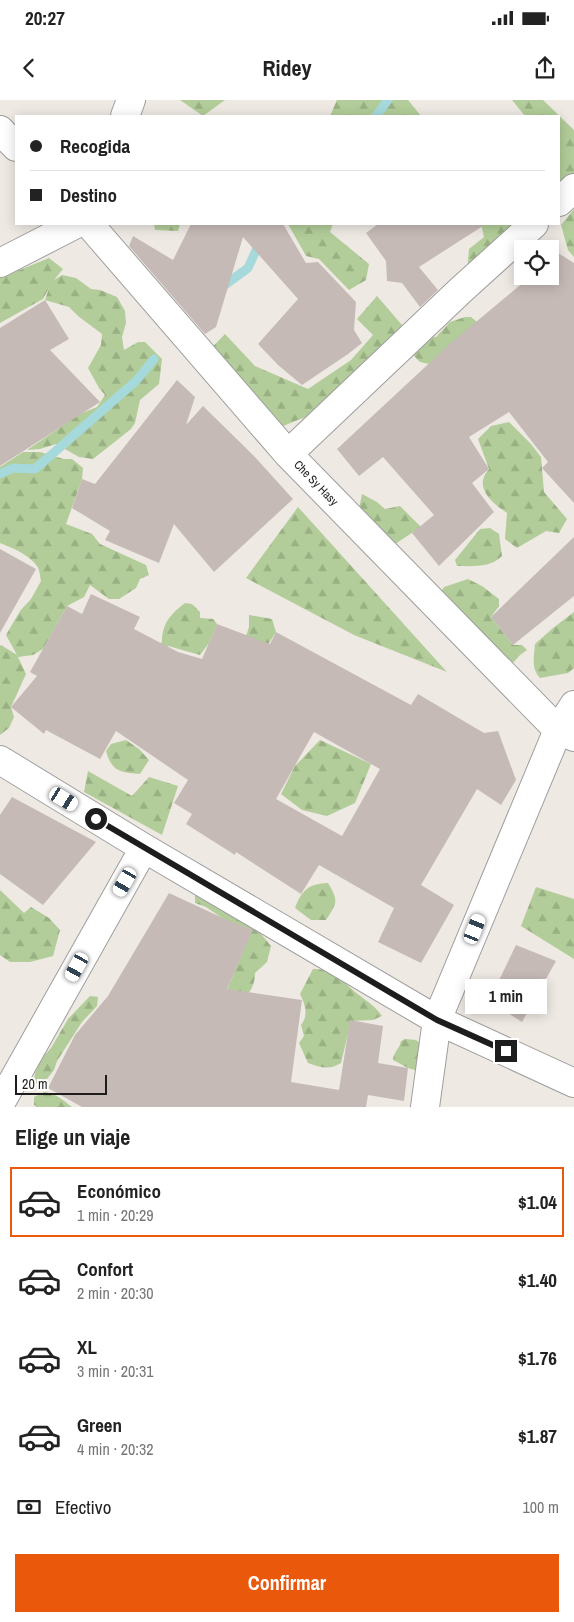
<!DOCTYPE html>
<html lang="es">
<meta charset="utf-8">
<style>
:root{--surface:#fff;--page:#f6f6f6;--text:#222;--muted:#767676;--line:#e0e0e0;--accent:#ea580c}
body{margin:0;font-family:"Archivo Narrow",sans-serif;background:var(--page);color:var(--text);height:100vh;display:flex;flex-direction:column;font-size:19px;white-space:nowrap}
*{box-sizing:border-box;margin:0}
p{font-size:16px;color:var(--muted)}
.icon{flex:none;width:28px;height:28px;fill:none;stroke:currentColor;stroke-width:2;stroke-linecap:round;stroke-linejoin:round}
.map{position:relative;height:1007px;overflow:hidden}
.drawer{display:flex;flex-direction:column;background:var(--surface);flex:1}
.drawer>*{flex:none}
.guide{position:absolute;left:15px;top:15px;width:545px;height:110px;border-radius:0px;box-shadow:0 2px 12px #0003;display:grid;align-content:center;height:110px;padding:0 15px;background:var(--surface)}
.controls{position:absolute;left:514px;top:140px;display:grid;gap:10px}
.controls a{display:grid;place-items:center;width:45px;height:45px;border-radius:0px;background:var(--surface);box-shadow:0 2px 12px #0003;font-size:25px}
.scale{position:absolute;left:15px;bottom:12px;width:92px;box-sizing:border-box;padding-left:5px;border:2px solid #1d1d1d;border-top:0;font-size:14px;line-height:18px;white-space:nowrap;color:#1d1d1d;-webkit-text-stroke:4px #fff;paint-order:stroke}
.end{position:absolute;width:22px;height:22px;margin:-11px;border:6px solid #1d1d1d;background:#fff;box-shadow:0 0 0 2px #fff}
.from{border-radius:50%}
.bubble{position:absolute;height:35px;border-radius:0px;background:var(--surface);box-shadow:0 2px 12px #0003;font-size:16px;font-weight:700;line-height:35px;text-align:center}
.car{position:absolute;width:15px;height:30px;margin:-15px -8px;border-radius:6px;box-shadow:0 0 4px 1px #0007;background:linear-gradient(#fff 24%,#345 0 40%,#fff 0 76%,#345 0 86%,#fff 0)}
.guide b{display:flex;align-items:center;gap:18px;height:48px;font-size:19px}
.guide b+b{border-top:1px solid var(--line)}
.guide i{width:12px;height:12px;background:var(--text)}
ul{padding:0;list-style:none}
li{display:flex;align-items:center;gap:15px;height:70px;margin:0 10px 8px;padding:0 5px;border:2px solid transparent;border-radius:0px}
li div{flex:1}
li b{display:block;font-size:19px}
li em{font-style:normal;font-weight:700}
li.active{border-color:var(--accent)}
li>.icon{width:45px;height:45px;stroke-width:1.5}
h2{padding:0 15px;font-size:22px;line-height:60px}
.pay{display:flex;align-items:center;gap:12px;height:55px;padding:0 15px;font-size:19px}
.pay p{margin-inline-start:auto}
.button{display:flex;gap:10px;margin-top:auto;padding:10px 15px}
.button a{flex:1;height:58px;border-radius:0px;background:var(--accent);color:#fff;font-size:20px;font-weight:700;line-height:58px;text-align:center}
.status{display:flex;justify-content:space-between;align-items:center;height:35px;padding:0 25px;background:var(--surface);direction:ltr}
.status svg{height:14px;fill:currentColor}
header{display:flex;justify-content:space-between;align-items:center;height:65px;padding:0 15px;background:var(--surface);font-size:22px;font-weight:700}
.map>svg:first-child{display:block}
.forest{fill:url(#forest-firs)}
.lines{fill:none;stroke-linecap:round;stroke-linejoin:round}
.stream{stroke:#a5d9db;stroke-width:9}
.building{fill:#c6bab7;fill-rule:evenodd}
.minor-casing{stroke:#9e9e9e;stroke-width:30}
.minor{stroke:#fff;stroke-width:28}
.route{stroke:#1d1d1d;stroke-width:6}
.labels{text-anchor:middle;stroke-width:4;stroke-linejoin:round;paint-order:stroke}
.street-label{font-size:12px;fill:#1d1d1d;stroke:#fff}
</style>
<div class="status"><b>20:27</b><svg viewBox="0 0 49 12"><path d="M0 12V9h3v3zM5 12V6h3v6zM10 12V3h3v9zM15 12V0h3v12zM26 1h20v11H26zM47 4h2v5h-2z"/></svg></div>
<header><svg class="icon" aria-label="back" viewBox="0 0 24 24"><path d="M15 5l-7 7 7 7"/></svg>Ridey<svg class="icon" aria-label="share" viewBox="0 0 24 24"><path d="M12 15V3M7 8l5-5 5 5M5 13v7h14v-7"/></svg></header>
<div class="map">
<svg width="574" height="1007" viewBox="0 0 574 1007">
<defs>
<pattern id="forest-firs" width="22" height="20" patternUnits="userSpaceOnUse" patternTransform="scale(1.25)"><rect width="22" height="20" fill="#b2cd99"/><path d="M5 1l3.5 6h-7zM16 11l3.5 6h-7z" fill="#99b083"/></pattern>
</defs>
<rect width="100%" height="100%" fill="#eee9e3"/>
<!-- forest -->
<path class="forest" d="M180 0H225L203 16Z
M337 0H408L421 16H330Z
M512 0H543L574 30V84L559 94V16H525Z
M574 109V157L568 150 561 125Z
M154 124H180L178 131 155 130Z
M288 124H333L330 132 369 164 366 180 349 190 319 159 306 156Z
M481 124H511L510 137 467 172 469 149 484 137Z
M49 158 63 169 54 180 62 175 76 178 91 189 100 190 117 197 125 211 126 223 122 237 124 250 138 242H145L162 259 159 284 140 300 135 323 131 329 93 359 79 357 56 344 40 349 27 350 80 314 97 307 105 295 99 288 88 268 101 245 102 234 78 216 69 207 45 200 49 188 43 199 0 223V178Z
M377 196 408 232 317 315 300 319 262 335 197 263 225 234 255 266 308 289 351 260 373 235 357 219Z
M465 217H471L477 222 429 264 420 262 413 255 427 236 436 237 450 222Z
M509 322 531 344 541 357 544 392 567 419 559 433 546 431 517 448 505 439 507 413C491 402 473 387 489 369L478 339 491 326Z
M23 352H40L64 359H72L83 368 82 379 66 424 92 434 100 444 146 465 149 475 140 479 136 488 119 499H109L90 485 84 497 67 506 43 549 33 555 18 557 26 574 11 607 14 617 9 628 0 635V546L1 545 17 555 6 535 20 511 31 499 41 481C40 477 40 470 37 466 29 455 13 448 0 443V367Z
M362 394 377 402 385 409 400 406 421 427 392 446 359 409Z
M298 407 447 572 354 535 246 478Z
M490 428 499 434 502 456C490 468 473 466 457 466L455 460 480 429Z
M468 479 482 486 499 499V506L491 517 513 545H522L527 550 520 555 512 564 441 492 444 487Z
M185 503 192 504 200 512V518L213 519 217 524 209 543 200 555 168 546 154 570 158 545 162 542C162 523 171 514 185 503Z
M574 512V568L568 573 540 578C531 568 534 558 535 544L553 528Z
M249 515 272 519 276 532 262 554 234 574 249 527Z
M126 640 139 649 149 660 140 674C120 672 112 672 106 651L111 644Z
M320 640 371 664 355 703 327 716 302 710 281 694 295 666Z
M88 671 132 696 149 677 178 686 162 735 84 692Z
M328 783C339 801 337 803 326 820H311L295 808C302 790 308 784 328 783Z
M195 785 260 830 261 834 271 846 267 862 255 873C255 884 251 891 244 899L224 897 252 830 225 820 206 807 195 803Z
M536 787 574 799V859L521 826Z
M0 790 24 813 31 807 49 818 60 830 53 856 30 862H10L0 855Z
M313 869C335 868 343 883 359 895 368 902 376 907 382 916L373 920 351 921 341 963C330 970 321 968 308 963L299 943 304 936 301 925C309 915 305 904 300 894Z
M90 896 98 897 97 906 82 922 57 961 54 970 42 985 34 983 35 973 42 958 51 948 68 919Z
M405 939 416 940 420 943 418 971 408 968 393 960C393 953 400 948 401 941Z
M44 992C55 993 63 1000 72 1007H37L34 1005V997Z"/>
<g class="lines">
<!-- stream -->
<path class="stream" d="M376 16 388 0
M222 187 248 168 268 124
M0 374 13 368 35 369 136 281 154 259"/>
</g>
<!-- building -->
<path class="building" d="M191 124H283L306 163 318 162 356 202 354 230 362 243 348 254 302 285 278 265 258 244 298 199 243 137 216 227 205 234 129 146 133 136 173 160Z
M378 124H486L419 167 438 190 420 207 402 183 387 181 386 161 366 133Z
M550 148 574 163V403L542 368 548 362 509 312 469 337 489 369 472 383 494 412 439 466 412 433 434 415 383 357 359 376 337 349 452 242 531 176H550Z
M45 200 69 239 50 250 100 302 0 366V228Z
M177 280 195 297 186 325 203 306 253 355 293 399 214 472 174 424 159 463 105 440 110 431 72 408 82 379 95 384Z
M574 437V496L513 545 491 517Z
M0 449 36 469 0 533Z
M91 494 140 517 134 529 178 552 202 559 217 524 270 544 276 532 411 605 418 594 484 633 498 631 516 680 501 705 477 689 421 785 454 805 421 863 378 842 394 808 319 765 301 794 236 752 235 755 186 724 192 714 174 703 188 680 116 631 100 659 46 630 44 634 11 607 37 576 30 572 67 506 82 514ZM314 632 380 669 342 736 276 699Z
M12 697 96 742 43 805 0 774V715Z
M169 793 227 820 253 830 227 889 302 900 291 982 339 990 350 920 383 926 378 963 408 968 404 1001 368 995 366 1007H82L48 988 75 935 108 896Z
M516 845 556 861 522 922 489 901Z"/>
<g class="lines">
<!-- minor casing -->
<g class="minor-casing">
<path id="minor" d="M125 16 131 0
M0 30 16 47
M559 102 574 88
M89 124 288 354 558 630 574 637
M0 163 76 124
M288 354 462 189 534 124
M0 660 144 748 437 920 574 983
M0 1004 144 748
M425 1007 437 920 558 630 574 605"/>
</g>
<!-- minor -->
<use href="#minor" class="minor"/>
</g>
<g class="lines">
<!-- route -->
<path class="route" d="M96 719 437 920 506 951"/>
</g>
<g class="labels">
<!-- street labels -->
<g class="street-label">
<text transform="translate(316 383) rotate(46)" y="4">Che Sy Hasy</text>
</g>
</g>
</svg>
<div class="controls">
<a><svg class="icon" aria-label="locate" viewBox="0 0 24 24"><circle cx="12" cy="12" r="6"/><path d="M12 2v4M12 18v4M2 12h4M18 12h4"/></svg></a>
</div>
<div class="scale">20 m</div>
<i class="end from" style="left:96px;top:719px"></i>
<i class="end" style="left:506px;top:951px"></i>
<div class="bubble" style="left:465px;top:879px;width:82px">1 min</div>
<i class="car" style="left:64px;top:699px;rotate:121deg"></i>
<i class="car" style="left:125px;top:782px;rotate:210deg"></i>
<i class="car" style="left:475px;top:829px;rotate:22deg"></i>
<i class="car" style="left:77px;top:867px;rotate:209deg"></i>
<div class="guide">
<b><i class="from"></i>Recogida</b>
<b><i></i>Destino</b>
</div>
</div>
<section class="drawer">
<h2>Elige un viaje</h2>
<ul>
<li class="active"><svg class="icon" aria-label="car" viewBox="0 0 24 24"><path d="M5 17H2v-5l4-1 3-4h7l3 4 3 1v5h-3M9 17h6M6 11h13"/><circle cx="7" cy="17" r="2"/><circle cx="17" cy="17" r="2"/></svg><div><b>Económico</b><p>1 min · 20:29</p></div><em>$1.04</em></li>
<li><svg class="icon" aria-label="car" viewBox="0 0 24 24"><path d="M5 17H2v-5l4-1 3-4h7l3 4 3 1v5h-3M9 17h6M6 11h13"/><circle cx="7" cy="17" r="2"/><circle cx="17" cy="17" r="2"/></svg><div><b>Confort</b><p>2 min · 20:30</p></div><em>$1.40</em></li>
<li><svg class="icon" aria-label="car" viewBox="0 0 24 24"><path d="M5 17H2v-5l4-1 3-4h7l3 4 3 1v5h-3M9 17h6M6 11h13"/><circle cx="7" cy="17" r="2"/><circle cx="17" cy="17" r="2"/></svg><div><b>XL</b><p>3 min · 20:31</p></div><em>$1.76</em></li>
<li><svg class="icon" aria-label="car" viewBox="0 0 24 24"><path d="M5 17H2v-5l4-1 3-4h7l3 4 3 1v5h-3M9 17h6M6 11h13"/><circle cx="7" cy="17" r="2"/><circle cx="17" cy="17" r="2"/></svg><div><b>Green</b><p>4 min · 20:32</p></div><em>$1.87</em></li>
</ul>
<div class="pay"><svg class="icon" aria-label="cash" viewBox="0 0 24 24"><path d="M3 7h18v10H3z"/><circle cx="12" cy="12" r="2"/></svg>Efectivo<p>100 m</p></div>
<div class="button"><a>Confirmar</a></div>
</section>
